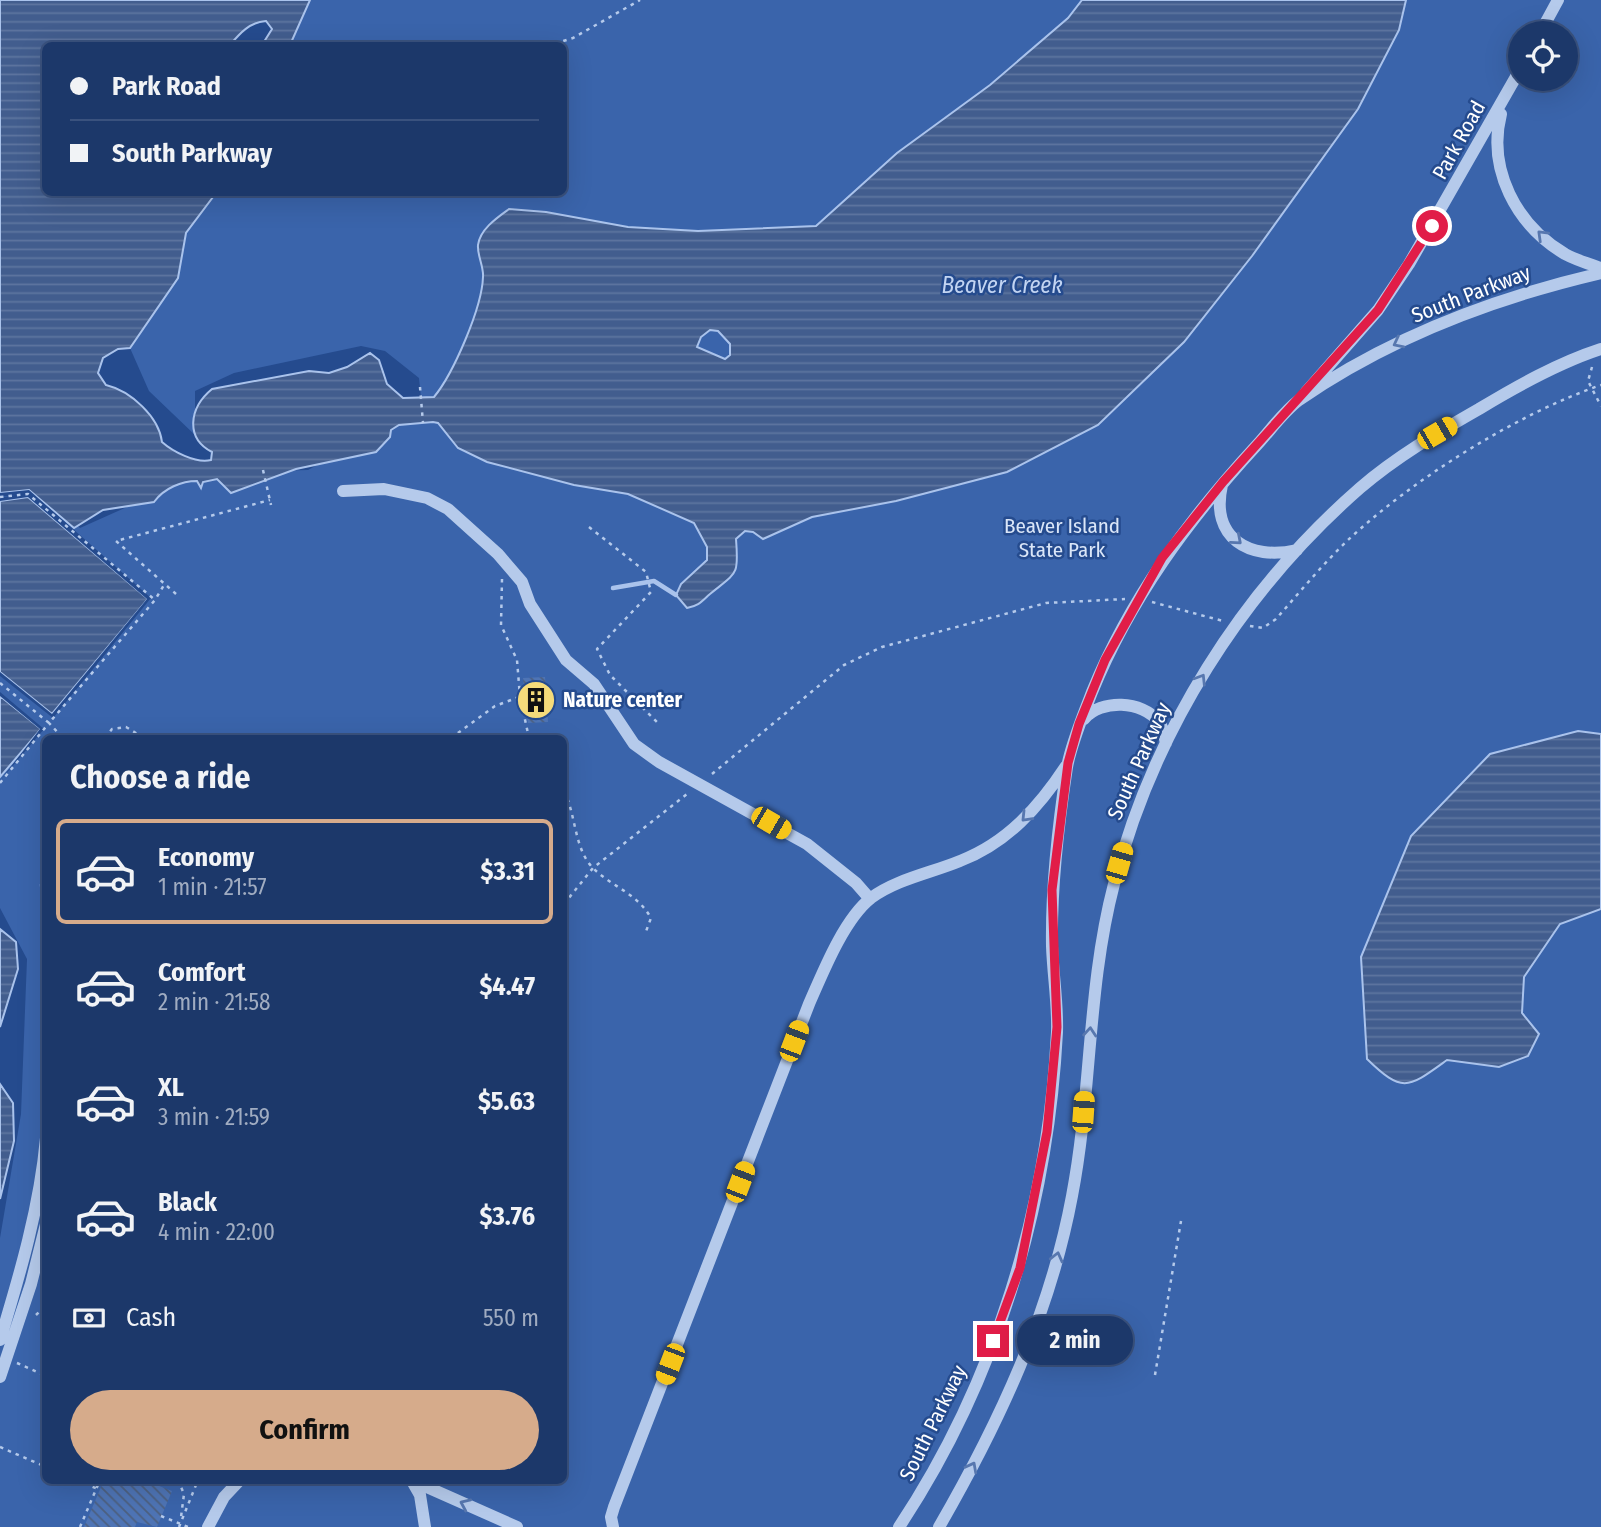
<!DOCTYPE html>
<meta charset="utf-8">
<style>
:root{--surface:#1c386a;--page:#294372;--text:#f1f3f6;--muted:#a0acc1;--line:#3a527e;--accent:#d6ab8b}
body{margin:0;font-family:"Fira Sans Condensed",sans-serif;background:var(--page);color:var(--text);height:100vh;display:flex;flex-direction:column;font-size:26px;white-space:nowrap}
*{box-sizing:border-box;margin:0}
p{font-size:23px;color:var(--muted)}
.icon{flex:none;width:38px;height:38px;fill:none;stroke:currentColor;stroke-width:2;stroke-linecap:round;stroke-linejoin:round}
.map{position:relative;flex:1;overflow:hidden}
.details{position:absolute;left:42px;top:735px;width:525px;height:749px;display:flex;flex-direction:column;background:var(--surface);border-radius:10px;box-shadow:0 7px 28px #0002,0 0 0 2px var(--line)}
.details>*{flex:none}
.guide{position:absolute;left:42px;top:42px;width:525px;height:154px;border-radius:10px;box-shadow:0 7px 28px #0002,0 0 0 2px var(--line);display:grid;align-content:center;height:154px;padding:0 28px;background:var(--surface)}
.fabs{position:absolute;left:1508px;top:21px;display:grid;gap:14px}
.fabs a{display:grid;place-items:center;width:70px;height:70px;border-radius:50%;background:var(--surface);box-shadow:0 7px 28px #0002,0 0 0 2px var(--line);font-size:35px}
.end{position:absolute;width:32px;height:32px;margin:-16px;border:9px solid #e11d48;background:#fff;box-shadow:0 0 0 4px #fff}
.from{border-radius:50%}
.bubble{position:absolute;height:49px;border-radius:24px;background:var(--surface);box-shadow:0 7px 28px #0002,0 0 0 2px var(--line);font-size:23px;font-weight:700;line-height:49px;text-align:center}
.car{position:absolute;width:21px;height:42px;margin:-21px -10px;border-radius:9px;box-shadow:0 0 5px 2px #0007;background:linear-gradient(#f5c518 24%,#345 0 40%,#f5c518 0 76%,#345 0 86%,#f5c518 0)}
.guide b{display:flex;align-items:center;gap:24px;height:66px;font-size:26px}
.guide b+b{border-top:2px solid var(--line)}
.guide i{width:18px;height:18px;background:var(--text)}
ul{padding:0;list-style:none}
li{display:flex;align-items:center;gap:21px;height:105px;margin:0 14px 10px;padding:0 14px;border:4px solid transparent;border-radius:10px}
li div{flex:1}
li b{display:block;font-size:26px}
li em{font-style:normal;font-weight:700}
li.on{border-color:var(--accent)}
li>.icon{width:63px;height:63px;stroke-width:1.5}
h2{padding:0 28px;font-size:32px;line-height:84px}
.pay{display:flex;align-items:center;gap:18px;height:77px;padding:0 28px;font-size:26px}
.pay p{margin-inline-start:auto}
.button{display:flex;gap:14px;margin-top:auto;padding:14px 28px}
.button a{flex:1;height:80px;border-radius:42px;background:var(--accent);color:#111;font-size:28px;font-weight:700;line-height:80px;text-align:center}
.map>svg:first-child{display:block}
.park{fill:#3a64ab;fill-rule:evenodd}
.water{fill:url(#water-rules);stroke:#aac3ec;stroke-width:2;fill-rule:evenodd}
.pier{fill:#254b8e}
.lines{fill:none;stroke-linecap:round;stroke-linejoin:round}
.stream{stroke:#aac3ec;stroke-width:4.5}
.building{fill:url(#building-back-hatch)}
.path{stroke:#b5caeb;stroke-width:2.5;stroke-dasharray:3.5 5;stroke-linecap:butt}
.minor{stroke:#b5caeb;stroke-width:12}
.oneway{stroke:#5777af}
.route{stroke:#e11d48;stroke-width:9}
.labels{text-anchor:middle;stroke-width:5;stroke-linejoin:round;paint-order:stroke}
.street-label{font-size:21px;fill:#fff;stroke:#254b8e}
.park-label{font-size:21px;fill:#dae6f8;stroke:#254b8e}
.poi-label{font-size:21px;font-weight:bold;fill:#fff;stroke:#254b8e;text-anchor:start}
.water-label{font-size:23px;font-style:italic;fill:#c2d4f2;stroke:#254b8e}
</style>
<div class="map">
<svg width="1601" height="1527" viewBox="0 0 1601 1527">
<defs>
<pattern id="water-rules" width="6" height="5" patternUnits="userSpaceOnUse" patternTransform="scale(1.75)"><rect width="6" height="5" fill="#425d8e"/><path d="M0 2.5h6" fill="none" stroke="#5e759f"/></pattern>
<pattern id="building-back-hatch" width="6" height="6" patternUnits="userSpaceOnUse" patternTransform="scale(1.75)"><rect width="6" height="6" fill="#4e74b5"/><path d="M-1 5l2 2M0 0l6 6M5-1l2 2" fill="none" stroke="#4d6080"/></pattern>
</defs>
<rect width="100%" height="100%" fill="#254b8e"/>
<!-- park -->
<path class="park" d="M310 0H1601V1527H0V1238L21 1114 27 959 0 908V490L32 487 80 528 203 473 308 470 422 408 419 378 385 351 361 346 234 373 195 391V435L149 391 130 348 178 278 186 233 216 193 564 192V46L290 45ZM1521 33H1566V79H1521ZM46 738H564V1480H46Z"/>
<!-- water -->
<path class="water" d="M0 0H310L290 45H262L272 29 266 21C250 22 240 33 230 45L46 46V192L216 193 186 233 178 278 130 348 118 349 103 358 98 373 106 385C131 391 159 417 162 442 172 451 196 464 211 460L212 452C185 438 189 408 212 389L309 371 329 373 347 367 370 353 379 360 387 384 403 398 434 397C453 374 482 308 483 277 484 267 477 255 478 245 480 229 498 217 509 209L546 212 628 227 698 231 816 226 897 153 990 85 1068 18 1082 0H1406L1399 30 1358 109 1252 256 1184 342 1098 425 1007 472 896 501 812 517 763 539 753 532 745 531 736 539C739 576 737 572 710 594 702 601 699 606 687 608L676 595 681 584 707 560V547L694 523 628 494 574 485 487 462 458 448 438 423 433 422 399 425 391 430 390 437 376 452 296 469 231 493 217 479 203 482 201 488 197 481C182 481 164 488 154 502L103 510 74 528 29 490 0 493ZM710 330 718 331 730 344V355L725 359 697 347 701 337Z
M28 497 148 599 52 714 0 672V501Z
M0 696 41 729 0 777Z
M1578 731 1601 734V909L1560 924 1524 977 1522 1013 1539 1034 1528 1056 1499 1067 1447 1060C1408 1088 1403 1094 1367 1059L1361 957 1411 836 1490 754Z
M0 929 16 942 18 969 0 1027Z
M0 1084 13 1103 14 1141 0 1199Z"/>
<!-- pier -->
<path class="pier" d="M29 490 151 598 53 718 0 676V672L52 714 147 599 28 497 0 501V498L14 495 0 497V493Z
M0 692 44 729 0 781 40 729 0 696Z"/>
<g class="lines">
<!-- stream -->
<path class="stream" d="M613 588 654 581 676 595"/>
</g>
<!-- building -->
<path class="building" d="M545 677 548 722 528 723 523 678Z
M104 1480H156L154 1484 172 1491 157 1527 137 1522 135 1527H84Z"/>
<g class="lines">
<!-- path -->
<path class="path" d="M547 46 573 38 640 0
M1592 367 1588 381 1601 406
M420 387 423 423
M263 470 271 505
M0 497 28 494 155 600
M589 527 646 572 651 592 597 649 610 675 658 723
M502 579 501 625 517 660 520 697 529 738
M176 594 116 541 270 500
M1152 602 1223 621
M1250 626 1263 628 1276 619C1299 593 1322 565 1348 540 1413 479 1517 414 1601 385
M0 683 49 723 155 600 164 585
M105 738 112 729 126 727 144 738
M254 738H278
M451 738 495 706 519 697
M712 774 844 665 882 647 1046 603 1125 599
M0 783 49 723 63 738
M564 791C576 814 574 849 593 868 612 887 637 893 651 918L645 934
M46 868 41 884 46 950
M564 904 593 868 687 794
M36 1315 46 1305
M17 1363 46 1376
M1155 1375 1181 1221
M0 1447 46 1467
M77 1480 100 1490
M178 1480 184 1494 181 1517
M161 1516 188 1527
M80 1527 100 1480
M179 1527 198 1480"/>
<!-- minor -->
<path class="minor" d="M1540 33 1558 0
M1501 114C1487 169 1516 225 1565 254 1576 260 1589 264 1601 268
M1306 392 1378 310 1409 264 1521 68
M1222 485C1210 538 1249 561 1297 550
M343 491 384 489 427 498 448 509 498 554 522 582 530 604 566 660 594 684 634 744 659 762 807 844 856 883 870 899
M1084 719C1101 699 1142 700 1159 722 1164 728 1164 736 1166 743
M0 1340C20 1274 40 1206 46 1138
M0 1377 31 1284 46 1224
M411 1480 517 1527
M412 1481 420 1495 425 1527
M208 1527 224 1497 240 1480
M613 1527 611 1517 614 1507 809 1004C823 972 844 919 871 898 897 879 931 873 960 861 1007 843 1039 807 1066 766
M899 1527C996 1381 1048 1208 1057 1032 1058 1004 1053 975 1052 946 1051 887 1058 826 1067 767 1072 741 1083 716 1092 692 1130 599 1188 520 1256 446 1270 431 1283 412 1299 400 1390 337 1494 298 1601 273
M939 1527C999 1423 1050 1314 1072 1196 1092 1092 1087 987 1114 884 1153 732 1242 591 1360 488 1396 457 1437 433 1479 409 1517 386 1558 363 1601 349"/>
</g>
<!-- one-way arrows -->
<defs><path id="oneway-chevron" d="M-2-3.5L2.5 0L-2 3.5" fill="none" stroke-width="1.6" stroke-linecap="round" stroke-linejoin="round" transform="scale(1.75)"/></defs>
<g class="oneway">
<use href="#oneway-chevron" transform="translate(1542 235) rotate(-136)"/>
<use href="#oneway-chevron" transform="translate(1398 343) rotate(153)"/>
<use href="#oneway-chevron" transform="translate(1237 540) rotate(41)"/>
<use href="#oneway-chevron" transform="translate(1201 679) rotate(-58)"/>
<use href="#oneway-chevron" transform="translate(1026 817) rotate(134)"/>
<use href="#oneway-chevron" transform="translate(1090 1032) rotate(-85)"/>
<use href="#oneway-chevron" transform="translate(1057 1257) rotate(-76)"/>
<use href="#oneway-chevron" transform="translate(972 1467) rotate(-62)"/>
<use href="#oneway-chevron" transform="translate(465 1504) rotate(-156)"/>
</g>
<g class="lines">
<!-- route -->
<path class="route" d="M993 1341 1020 1268 1047 1132 1057 1027 1052 890 1068 763 1079 724 1105 660 1162 558 1223 482 1378 310 1432 226"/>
</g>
<!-- icons -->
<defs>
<g id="building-disc" transform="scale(2.0125)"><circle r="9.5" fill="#f5db7a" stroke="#254b8e"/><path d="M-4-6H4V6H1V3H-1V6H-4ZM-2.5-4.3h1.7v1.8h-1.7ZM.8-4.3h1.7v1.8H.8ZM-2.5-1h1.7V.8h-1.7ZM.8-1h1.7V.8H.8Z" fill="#111"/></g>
</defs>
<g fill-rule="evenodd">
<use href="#building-disc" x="536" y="700"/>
</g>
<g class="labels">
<!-- street labels -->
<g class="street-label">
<text transform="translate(1459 140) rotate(-61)" y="7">Park Road</text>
<text transform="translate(1471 294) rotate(-21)" y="7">South Parkway</text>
<text transform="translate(1139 761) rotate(-66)" y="7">South Parkway</text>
<text transform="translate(933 1423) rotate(-64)" y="7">South Parkway</text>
</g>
<!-- park labels -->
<g class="park-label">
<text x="1062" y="533">Beaver Island<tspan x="1062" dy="24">State Park</tspan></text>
</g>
<!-- poi labels -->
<g class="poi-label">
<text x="563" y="707">Nature center</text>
</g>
<!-- water labels -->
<g class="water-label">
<text x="1002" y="293">Beaver Creek</text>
</g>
</g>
</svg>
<div class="fabs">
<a><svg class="icon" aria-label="locate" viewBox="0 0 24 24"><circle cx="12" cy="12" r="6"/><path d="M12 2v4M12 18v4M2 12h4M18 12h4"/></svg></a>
</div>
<i class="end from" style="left:1432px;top:226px"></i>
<i class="end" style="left:993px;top:1341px"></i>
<div class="bubble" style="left:1017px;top:1316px;width:116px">2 min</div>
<i class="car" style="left:1437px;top:433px;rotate:60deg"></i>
<i class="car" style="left:771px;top:823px;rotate:120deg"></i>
<i class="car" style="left:1119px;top:863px;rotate:16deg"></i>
<i class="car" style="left:794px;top:1041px;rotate:21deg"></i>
<i class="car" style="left:1083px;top:1112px;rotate:4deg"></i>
<i class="car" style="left:740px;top:1182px;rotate:21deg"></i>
<i class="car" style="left:670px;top:1364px;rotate:201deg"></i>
<div class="guide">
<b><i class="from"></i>Park Road</b>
<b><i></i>South Parkway</b>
</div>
<section class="details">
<h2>Choose a ride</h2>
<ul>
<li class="on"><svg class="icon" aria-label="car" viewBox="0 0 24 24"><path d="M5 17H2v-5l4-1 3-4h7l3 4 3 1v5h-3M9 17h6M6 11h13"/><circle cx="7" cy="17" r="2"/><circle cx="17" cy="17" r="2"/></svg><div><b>Economy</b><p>1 min · 21:57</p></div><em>$3.31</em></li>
<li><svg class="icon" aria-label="car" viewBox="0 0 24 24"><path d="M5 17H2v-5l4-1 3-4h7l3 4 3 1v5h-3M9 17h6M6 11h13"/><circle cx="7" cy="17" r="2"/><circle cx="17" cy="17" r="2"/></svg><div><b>Comfort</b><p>2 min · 21:58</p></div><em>$4.47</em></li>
<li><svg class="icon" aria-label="car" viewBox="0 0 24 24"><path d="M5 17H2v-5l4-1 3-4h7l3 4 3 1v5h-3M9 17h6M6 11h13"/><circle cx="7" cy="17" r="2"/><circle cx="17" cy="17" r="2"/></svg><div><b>XL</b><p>3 min · 21:59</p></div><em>$5.63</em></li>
<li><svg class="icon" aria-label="car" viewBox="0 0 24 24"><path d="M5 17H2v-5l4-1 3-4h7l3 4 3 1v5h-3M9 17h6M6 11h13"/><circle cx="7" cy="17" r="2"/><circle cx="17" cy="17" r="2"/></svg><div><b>Black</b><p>4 min · 22:00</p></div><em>$3.76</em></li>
</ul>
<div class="pay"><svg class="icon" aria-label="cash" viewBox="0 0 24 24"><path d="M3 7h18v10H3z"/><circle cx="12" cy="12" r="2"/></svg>Cash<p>550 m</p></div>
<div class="button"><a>Confirm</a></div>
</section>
</div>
